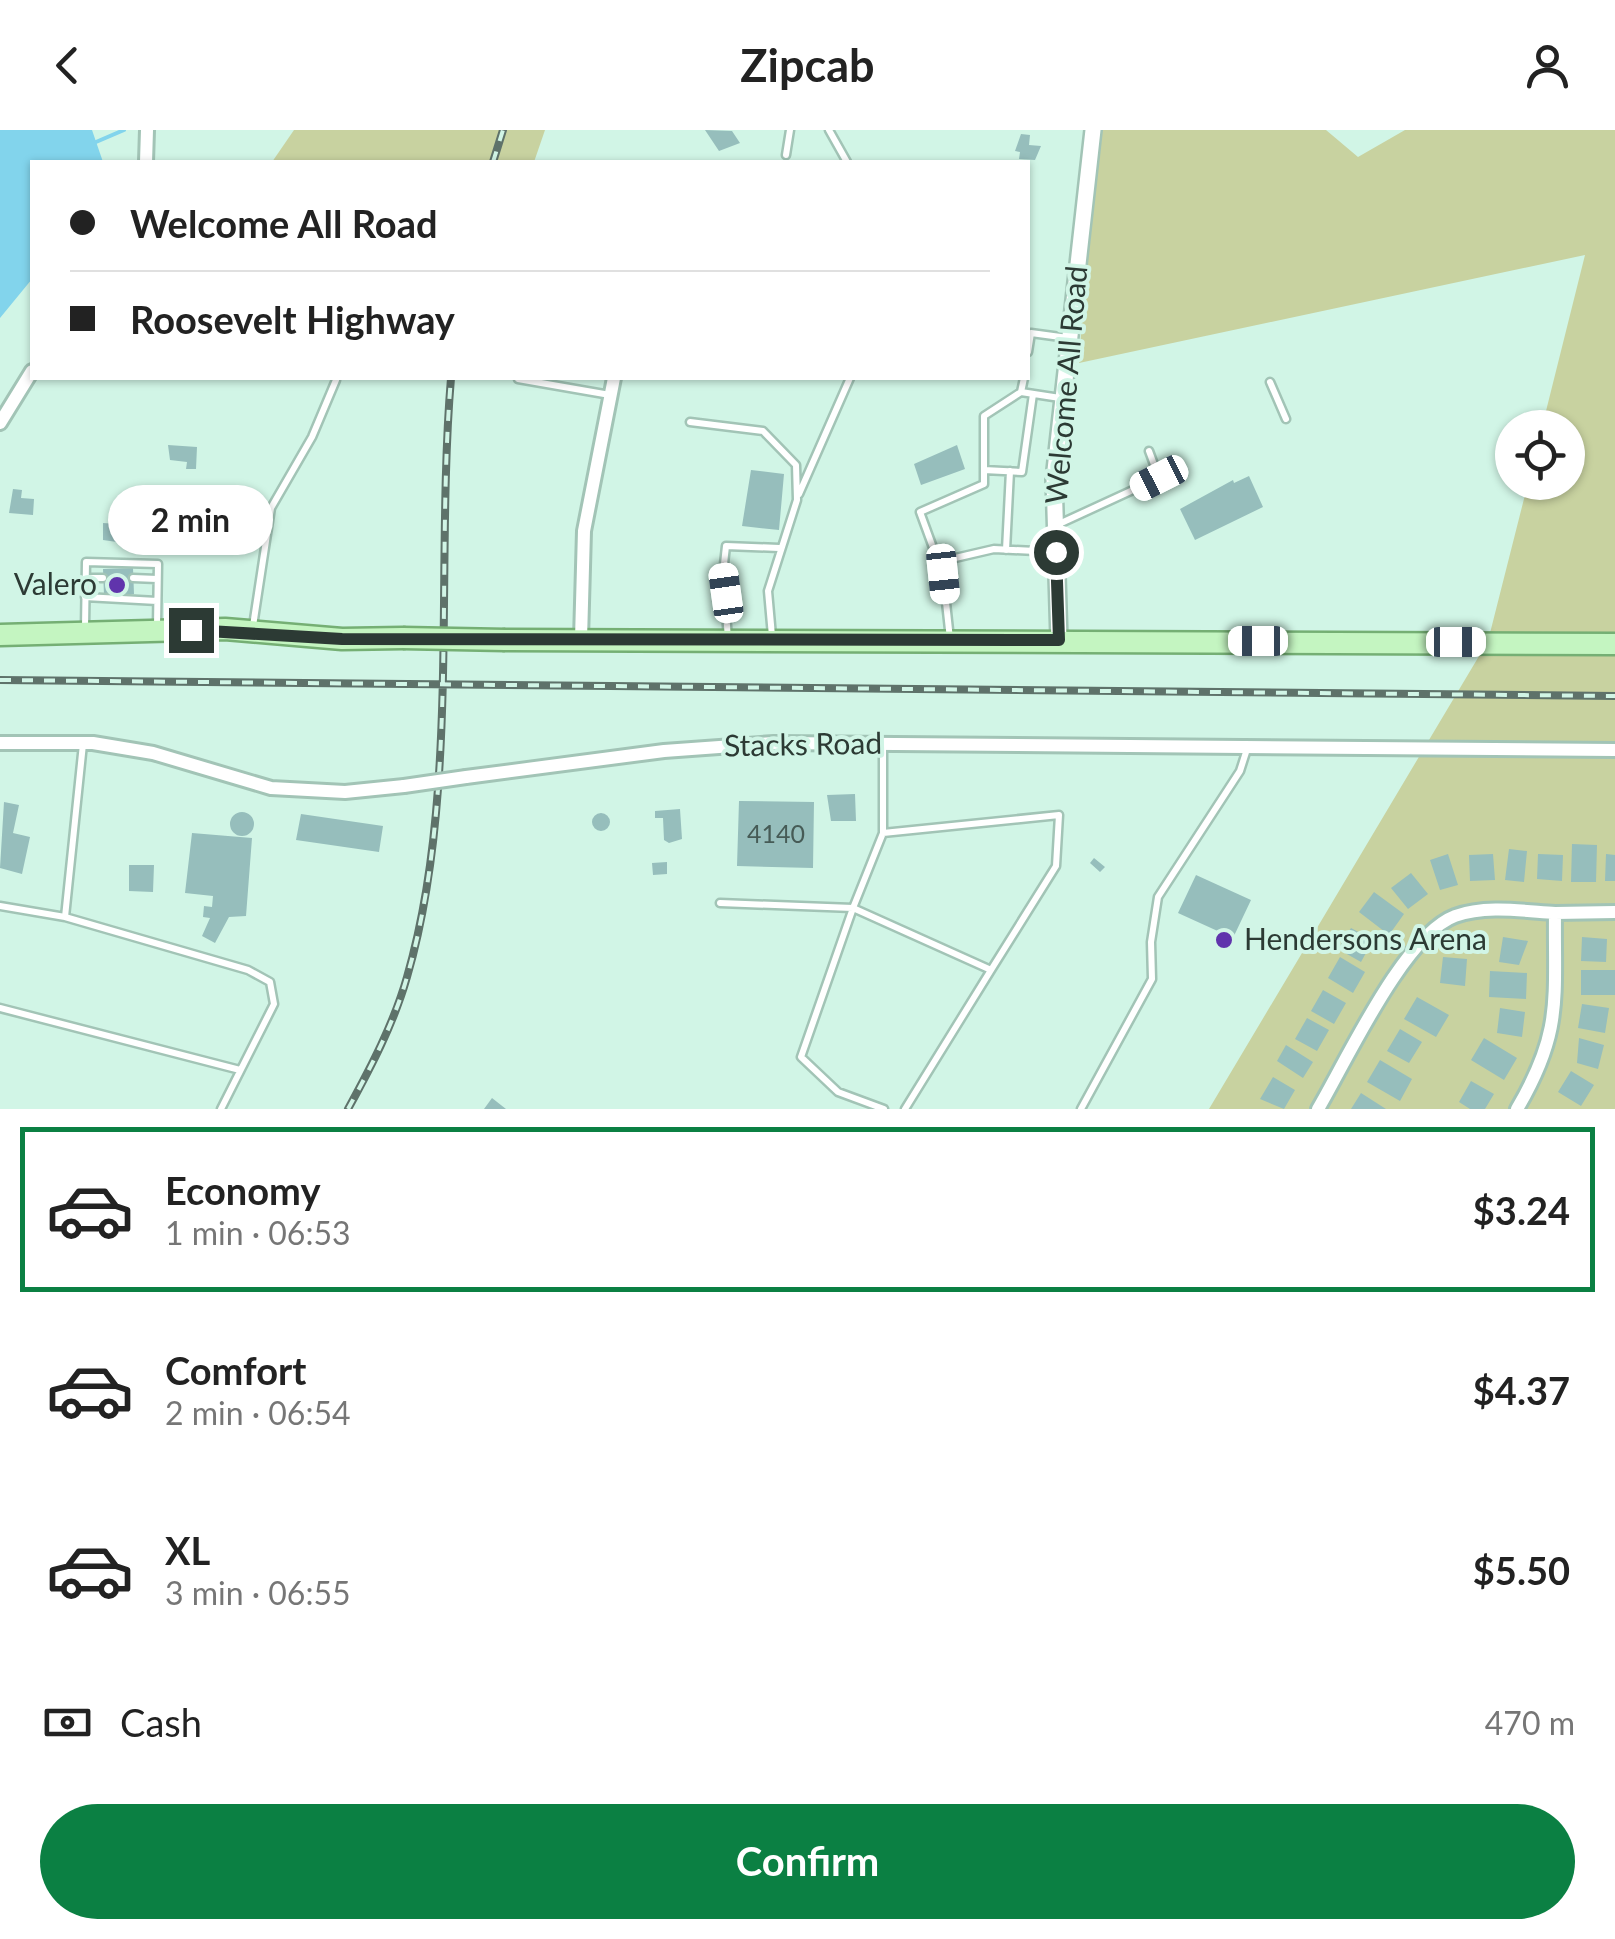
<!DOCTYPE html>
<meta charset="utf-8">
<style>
:root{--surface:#fff;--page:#f2f2f2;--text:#222;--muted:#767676;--line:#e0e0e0;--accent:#0b8043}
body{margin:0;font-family:Lato,sans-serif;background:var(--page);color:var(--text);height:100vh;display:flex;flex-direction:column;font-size:38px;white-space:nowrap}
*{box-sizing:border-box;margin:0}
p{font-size:32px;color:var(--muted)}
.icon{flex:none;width:55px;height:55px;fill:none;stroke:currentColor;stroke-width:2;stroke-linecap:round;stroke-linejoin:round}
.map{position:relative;height:979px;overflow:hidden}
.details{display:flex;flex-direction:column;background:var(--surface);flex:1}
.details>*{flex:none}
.guide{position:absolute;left:30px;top:30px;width:1000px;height:220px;border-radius:0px;box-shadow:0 2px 8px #0004;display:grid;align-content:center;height:220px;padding:0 40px;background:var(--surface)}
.controls{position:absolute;left:1495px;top:280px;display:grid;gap:20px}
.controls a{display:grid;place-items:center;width:90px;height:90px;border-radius:50%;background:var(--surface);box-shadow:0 2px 8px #0004;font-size:50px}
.end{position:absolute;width:45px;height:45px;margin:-22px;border:12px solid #2c3a34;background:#fff;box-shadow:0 0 0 5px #fff}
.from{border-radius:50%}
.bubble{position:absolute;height:70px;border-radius:35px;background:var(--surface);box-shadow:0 2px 8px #0004;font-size:32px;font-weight:700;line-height:70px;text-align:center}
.car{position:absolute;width:30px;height:60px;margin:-30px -15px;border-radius:12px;box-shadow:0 0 8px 2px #0007;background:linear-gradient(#fff 24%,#345 0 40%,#fff 0 76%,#345 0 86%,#fff 0)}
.guide b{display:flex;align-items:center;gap:35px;height:95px;font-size:38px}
.guide b+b{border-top:2px solid var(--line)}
.guide i{width:25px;height:25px;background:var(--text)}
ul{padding:18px 0 0;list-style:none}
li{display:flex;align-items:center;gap:30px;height:165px;margin:0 20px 15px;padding:0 20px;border:5px solid transparent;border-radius:0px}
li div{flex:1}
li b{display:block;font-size:38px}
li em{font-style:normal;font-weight:700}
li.on{border-color:var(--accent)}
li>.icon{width:90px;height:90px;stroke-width:1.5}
.pay{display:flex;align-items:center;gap:25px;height:110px;padding:0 40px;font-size:38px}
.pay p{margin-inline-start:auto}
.primary-button{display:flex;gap:20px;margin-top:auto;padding:20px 40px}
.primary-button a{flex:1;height:115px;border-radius:60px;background:var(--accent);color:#fff;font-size:40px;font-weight:700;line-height:115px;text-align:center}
header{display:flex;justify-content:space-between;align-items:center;height:130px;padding:0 40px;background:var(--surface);font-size:45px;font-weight:700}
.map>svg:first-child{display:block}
.green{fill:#c8d2a0}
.water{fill:#82d4ec}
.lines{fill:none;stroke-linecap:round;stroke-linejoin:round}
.stream{stroke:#82d4ec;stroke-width:4}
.building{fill:#96bebc}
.service-casing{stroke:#a2c4b6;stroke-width:11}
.minor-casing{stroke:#a2c4b6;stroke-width:18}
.tertiary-casing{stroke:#a2c4b6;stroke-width:20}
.primary-casing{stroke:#75af74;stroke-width:25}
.service{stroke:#fff;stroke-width:6}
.minor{stroke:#fff;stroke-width:12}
.tertiary{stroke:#fff;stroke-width:15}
.primary{stroke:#c4f5c1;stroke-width:20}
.rail-casing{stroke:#5e726a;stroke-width:8}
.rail{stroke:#d1f5e6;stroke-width:4;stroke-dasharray:11;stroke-linecap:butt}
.minor-bridge-casing{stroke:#a2c4b6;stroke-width:18;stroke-linecap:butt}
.primary-bridge-casing{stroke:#75af74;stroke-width:25;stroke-linecap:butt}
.minor-bridge{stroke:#fff;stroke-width:12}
.primary-bridge{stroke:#c4f5c1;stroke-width:20}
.route{stroke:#2c3a34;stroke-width:12}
.poi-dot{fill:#6034ac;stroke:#d1f5e6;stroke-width:4}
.labels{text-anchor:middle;stroke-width:8;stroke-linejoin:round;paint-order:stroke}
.number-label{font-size:25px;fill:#465b56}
.street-label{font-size:30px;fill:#2c3a34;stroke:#d1f5e6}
.poi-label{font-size:30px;fill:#2c3a34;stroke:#d1f5e6;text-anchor:end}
</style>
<header><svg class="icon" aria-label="back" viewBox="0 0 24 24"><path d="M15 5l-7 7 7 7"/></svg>Zipcab<svg class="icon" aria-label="person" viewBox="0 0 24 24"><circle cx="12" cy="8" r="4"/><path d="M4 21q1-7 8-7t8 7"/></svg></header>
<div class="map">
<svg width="1615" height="979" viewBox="0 0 1615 979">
<rect width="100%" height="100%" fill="#d1f5e6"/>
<!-- green -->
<path class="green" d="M294 0H545L534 32H272Z
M1095 0H1326L1358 27 1405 0H1615V979H1209L1488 511 1528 353 1568 352V298L1542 297 1585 125 1079 233Z"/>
<!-- water -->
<path class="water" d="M0 0H92L103 32H32V149L0 188Z"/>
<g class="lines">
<!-- stream -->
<path class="stream" d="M96 12 124 0"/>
</g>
<!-- building -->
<path class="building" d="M705 0 732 1 740 13 719 21Z
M1021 4 1030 5 1029 15 1041 16 1035 30 1019 29 1020 22 1015 21Z
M168 315 197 317 196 339H186L187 332 170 330Z
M957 315 965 339 921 355 914 334Z
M751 340 784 344 779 400 742 396Z
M1249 346 1263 377 1195 410 1180 379 1233 350 1234 353Z
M13 359 22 360 21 368 34 369 33 385 9 383Z
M103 393 132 395 131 414 103 410Z
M133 438 134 464 104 465 103 439Z
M855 664 856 691H831L827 665Z
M739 671 814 672 813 738 737 736Z
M4 672 19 675 13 703 30 707 22 744 0 738Z
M680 679 682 709 669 713 664 710 663 688H655V681Z
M230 694a12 12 0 1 1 24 0a12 12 0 1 1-24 0Z
M592 692a9 9 0 1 1 18 0a9 9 0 1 1-18 0Z
M301 684 383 696 379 722 296 710Z
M192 703 252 708 246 786 229 787 215 813 202 806 210 788 203 787 204 776 212 777 213 766 185 763Z
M1572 714 1597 715 1596 752H1571Z
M1509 719 1527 721 1524 752 1505 750Z
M1448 724 1458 755 1440 760 1430 730Z
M1493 724 1495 750 1470 751 1469 725Z
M1538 724 1563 725 1562 751 1537 749Z
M1606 724 1615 725V751H1605Z
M1094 728 1105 737 1100 742 1090 733Z
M667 732V744L653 745 652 733Z
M129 735H154L153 762 129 761Z
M1411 743 1428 764 1408 779 1391 758Z
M1196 745 1251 770 1233 808 1178 783Z
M1374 762 1404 784 1389 805 1359 782Z
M1351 798 1373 810 1361 832 1338 819Z
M1503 807 1528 811 1519 835 1499 832Z
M1582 807 1607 809 1606 832 1581 831Z
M1340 827 1365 842 1353 863 1328 848Z
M1443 827 1467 829 1465 856 1440 853Z
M1581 840H1615V865H1581Z
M1490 841 1527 843 1526 869 1489 867Z
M1323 860 1346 873 1334 894 1311 881Z
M1417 867 1449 885 1436 907 1404 889Z
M1582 874 1609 878 1605 903 1578 898Z
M1500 878 1525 882 1522 907 1497 903Z
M1307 888 1329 900 1317 921 1295 909Z
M1400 899 1422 912 1409 933 1387 921Z
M1484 908 1517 928 1504 950 1471 930Z
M1579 908 1604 915 1598 939 1577 933Z
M1286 915 1313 932 1303 948 1277 931Z
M1380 930 1412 949 1400 971 1367 952Z
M1571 941 1594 955 1581 976 1558 962Z
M1273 947 1295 960 1284 979 1260 969Z
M1471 951 1494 964 1485 979H1470L1459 972Z
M1361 963 1386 979H1351Z
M492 968 506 979H484Z"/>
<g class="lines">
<!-- service casing -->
<g class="service-casing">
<path id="service" d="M829 0 847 32
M786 25 790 0
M1028 222 1031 203 1068 208
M518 249 610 265
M1270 252 1286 289
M1021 262 1060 268
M690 292 763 301 796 335 797 370 768 461 772 506
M984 340 1022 342 1033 264
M799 364 850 248
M1059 394 1159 348 1149 321
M1006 420 1010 341
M938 432 994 419 1055 422
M86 448H103
M133 448 157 449
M85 467 157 471
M253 496 271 378 312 307 336 250
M85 497 86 432 158 434 157 495
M728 509 723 443 726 416 779 418
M950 509 943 445 920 382 984 354V286L1021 262 1024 248
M83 614 65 787 248 840 270 852 274 874 221 979
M883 703 1059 685 1056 736 991 840
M720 773 853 778 883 703V614
M0 776 65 787
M0 878 240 940
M884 979 838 962 801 927 853 778 991 840 905 979
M1081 979 1152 849 1151 812 1158 767 1240 641 1248 616"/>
</g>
<!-- minor casing -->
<g class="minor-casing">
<path id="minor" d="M146 32 147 0
M0 293 32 241
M581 509 584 401 614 248
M0 613H93L153 623 271 658 345 662 404 656
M466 647 664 621 774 613 1615 620
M1555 783 1615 782
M1318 979C1347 930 1404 805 1455 786 1486 775 1523 781 1555 783 1554 869 1563 901 1517 979"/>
</g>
<!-- tertiary casing -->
<g class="tertiary-casing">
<path id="tertiary" d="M1059 510 1054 349 1093 0"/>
</g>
<!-- primary casing -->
<g class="primary-casing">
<path id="primary" d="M0 505 225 499 342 509 403 508
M505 510 1615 514"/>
</g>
<!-- service -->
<use href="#service" class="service"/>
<!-- minor -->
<use href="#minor" class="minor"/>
<!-- tertiary -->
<use href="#tertiary" class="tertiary"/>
<!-- primary -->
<use href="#primary" class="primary"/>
<!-- rail casing -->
<g class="rail-casing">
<path id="rail" d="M493 32 503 0
M0 550 1615 566
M348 979C371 937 394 893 407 847 460 665 435 438 451 248"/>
</g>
<!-- rail -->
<use href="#rail" class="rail"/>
<!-- minor-bridge casing -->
<g class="minor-bridge-casing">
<path id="minor-bridge" d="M404 656 466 647"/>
</g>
<!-- primary-bridge casing -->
<g class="primary-bridge-casing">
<path id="primary-bridge" d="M403 508 505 510"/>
</g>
<!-- minor-bridge -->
<use href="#minor-bridge" class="minor-bridge"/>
<!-- primary-bridge -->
<use href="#primary-bridge" class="primary-bridge"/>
</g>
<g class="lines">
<!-- route -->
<path class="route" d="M191 500 342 509 1059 510 1056 422"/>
</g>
<!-- markers -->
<g class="poi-dot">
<circle cx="117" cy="455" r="10"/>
<circle cx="1224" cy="810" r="10"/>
</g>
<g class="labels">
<!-- number labels -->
<g class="number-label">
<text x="776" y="713">4140</text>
</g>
<!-- street labels -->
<g class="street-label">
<text transform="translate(1067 255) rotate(-85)" y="10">Welcome All Road</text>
<text transform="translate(803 615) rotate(-1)" y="10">Stacks Road</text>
</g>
<!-- poi labels -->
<g class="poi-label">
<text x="97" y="465">Valero</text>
<text x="1244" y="820" text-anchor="start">Hendersons Arena</text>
</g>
</g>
</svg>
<div class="controls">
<a><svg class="icon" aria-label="locate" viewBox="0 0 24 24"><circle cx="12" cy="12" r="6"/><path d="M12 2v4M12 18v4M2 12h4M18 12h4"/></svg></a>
</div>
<i class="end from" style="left:1056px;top:422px"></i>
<i class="end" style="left:191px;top:500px"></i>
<div class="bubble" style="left:108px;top:355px;width:165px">2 min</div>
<i class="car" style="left:1159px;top:348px;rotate:243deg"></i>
<i class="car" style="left:943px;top:444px;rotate:174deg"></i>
<i class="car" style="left:726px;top:463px;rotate:352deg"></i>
<i class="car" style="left:1258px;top:511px;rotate:270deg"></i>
<i class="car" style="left:1456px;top:512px;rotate:90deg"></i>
<div class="guide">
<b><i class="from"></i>Welcome All Road</b>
<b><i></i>Roosevelt Highway</b>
</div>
</div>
<section class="details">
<ul>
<li class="on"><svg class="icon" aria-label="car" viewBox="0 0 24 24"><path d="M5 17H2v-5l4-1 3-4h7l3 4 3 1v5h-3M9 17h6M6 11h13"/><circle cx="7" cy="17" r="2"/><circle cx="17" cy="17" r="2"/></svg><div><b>Economy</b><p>1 min · 06:53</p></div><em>$3.24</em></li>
<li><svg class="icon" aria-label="car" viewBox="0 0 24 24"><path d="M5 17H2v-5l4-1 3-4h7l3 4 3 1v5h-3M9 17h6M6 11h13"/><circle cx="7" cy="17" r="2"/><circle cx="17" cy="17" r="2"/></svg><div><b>Comfort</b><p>2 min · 06:54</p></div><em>$4.37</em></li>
<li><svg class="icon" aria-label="car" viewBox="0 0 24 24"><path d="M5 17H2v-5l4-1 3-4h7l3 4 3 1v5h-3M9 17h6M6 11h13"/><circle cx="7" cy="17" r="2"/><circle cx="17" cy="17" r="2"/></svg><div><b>XL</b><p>3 min · 06:55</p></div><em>$5.50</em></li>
</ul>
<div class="pay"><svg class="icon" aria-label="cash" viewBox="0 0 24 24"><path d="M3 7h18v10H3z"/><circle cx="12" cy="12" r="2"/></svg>Cash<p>470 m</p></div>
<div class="primary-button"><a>Confirm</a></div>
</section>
